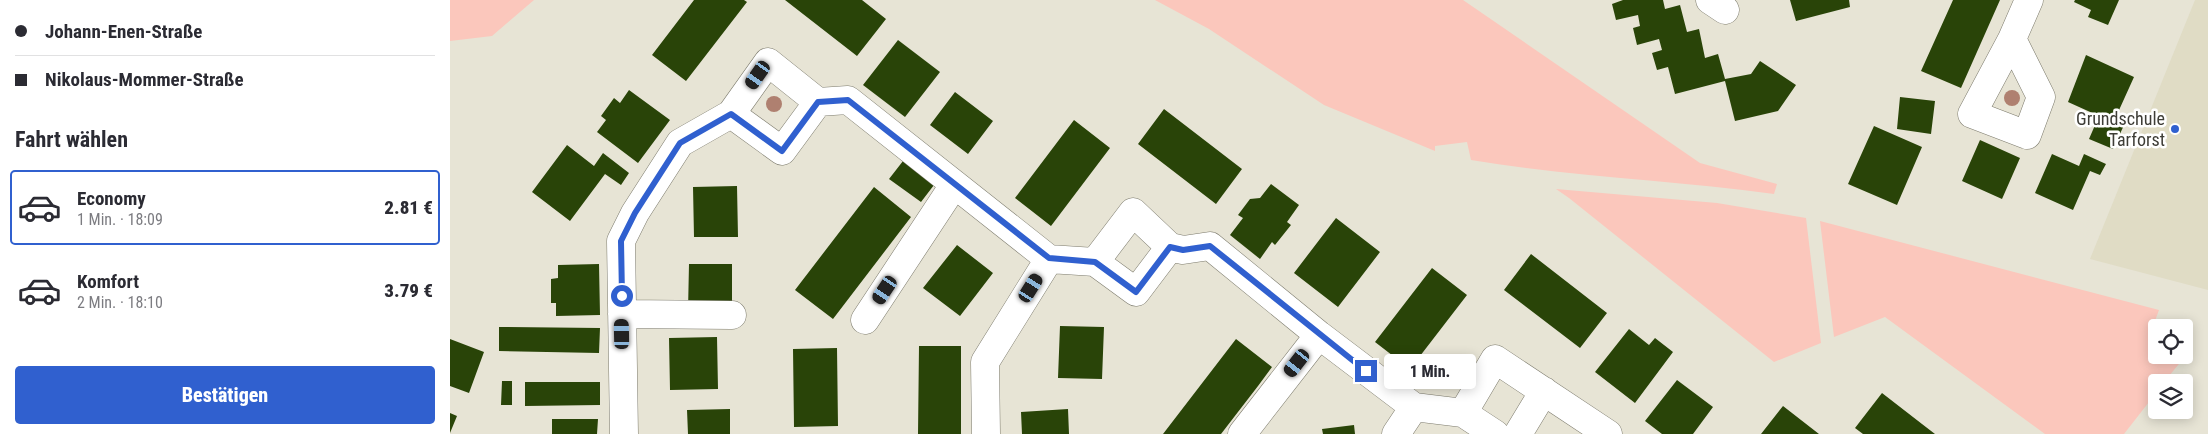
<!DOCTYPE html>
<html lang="de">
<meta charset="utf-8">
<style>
:root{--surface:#fff;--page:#f7f7f7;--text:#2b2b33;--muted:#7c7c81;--line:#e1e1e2;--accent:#3060cf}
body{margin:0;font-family:"Roboto Condensed",sans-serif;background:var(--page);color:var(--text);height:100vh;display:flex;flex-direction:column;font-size:19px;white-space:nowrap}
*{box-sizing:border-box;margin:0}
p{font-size:16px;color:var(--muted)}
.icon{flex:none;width:28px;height:28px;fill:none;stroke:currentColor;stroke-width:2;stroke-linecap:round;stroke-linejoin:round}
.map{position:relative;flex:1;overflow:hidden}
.drawer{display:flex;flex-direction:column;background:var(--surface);width:450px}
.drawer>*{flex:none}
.hud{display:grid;align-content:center;height:110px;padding:0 15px;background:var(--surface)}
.buttons{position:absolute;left:1698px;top:319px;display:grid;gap:10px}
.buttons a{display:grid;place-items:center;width:45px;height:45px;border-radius:5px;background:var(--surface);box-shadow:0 2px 12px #0003;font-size:25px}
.end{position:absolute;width:22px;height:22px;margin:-11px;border:6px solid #3060cf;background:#fff;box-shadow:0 0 0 2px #fff}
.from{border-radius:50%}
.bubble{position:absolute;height:35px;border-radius:5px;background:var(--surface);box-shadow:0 2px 12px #0003;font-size:16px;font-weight:800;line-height:35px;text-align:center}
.car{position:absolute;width:15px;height:30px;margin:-15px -8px;border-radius:6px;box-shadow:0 0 4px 1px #0007;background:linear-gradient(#222 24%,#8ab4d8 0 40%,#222 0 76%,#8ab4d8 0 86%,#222 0)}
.hud b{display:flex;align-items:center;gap:18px;height:48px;font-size:19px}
.hud b+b{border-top:1px solid var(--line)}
.hud i{width:12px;height:12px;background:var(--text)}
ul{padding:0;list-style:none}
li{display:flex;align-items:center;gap:15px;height:75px;margin:0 10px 8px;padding:0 5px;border:2px solid transparent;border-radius:5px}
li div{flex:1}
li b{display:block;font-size:19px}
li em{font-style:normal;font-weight:800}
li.active{border-color:var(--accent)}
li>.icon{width:45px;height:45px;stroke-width:1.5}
h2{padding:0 15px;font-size:22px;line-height:60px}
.primary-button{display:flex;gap:10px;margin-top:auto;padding:10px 15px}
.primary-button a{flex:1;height:58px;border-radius:5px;background:var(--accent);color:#fff;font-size:20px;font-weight:800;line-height:58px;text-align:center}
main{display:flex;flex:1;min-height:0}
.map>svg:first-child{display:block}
.built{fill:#e0dcc5}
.green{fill:#fbc7bc}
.building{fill:#294408}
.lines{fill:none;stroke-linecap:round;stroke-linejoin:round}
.minor-casing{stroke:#7d7b6d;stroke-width:29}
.minor{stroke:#fff;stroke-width:28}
.tree{fill:#af8070}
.route{stroke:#3060cf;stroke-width:6}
.poi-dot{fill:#3060cf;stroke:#fff;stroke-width:2}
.labels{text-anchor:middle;stroke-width:5;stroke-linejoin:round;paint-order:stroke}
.poi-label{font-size:18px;fill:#3e3d37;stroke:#fff;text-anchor:end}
</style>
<main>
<section class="drawer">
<div class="hud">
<b><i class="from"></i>Johann-Enen-Straße</b>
<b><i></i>Nikolaus-Mommer-Straße</b>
</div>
<h2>Fahrt wählen</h2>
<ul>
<li class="active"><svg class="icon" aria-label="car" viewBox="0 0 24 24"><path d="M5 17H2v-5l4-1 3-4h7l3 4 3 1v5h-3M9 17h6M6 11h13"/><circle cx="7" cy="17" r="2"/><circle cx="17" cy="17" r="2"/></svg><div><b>Economy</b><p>1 Min. · 18:09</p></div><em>2.81 €</em></li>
<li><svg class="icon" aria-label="car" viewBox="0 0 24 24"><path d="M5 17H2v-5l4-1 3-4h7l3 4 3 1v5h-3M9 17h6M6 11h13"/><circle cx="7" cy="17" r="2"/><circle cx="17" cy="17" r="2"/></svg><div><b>Komfort</b><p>2 Min. · 18:10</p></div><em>3.79 €</em></li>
</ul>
<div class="primary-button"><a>Bestätigen</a></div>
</section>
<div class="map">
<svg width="1758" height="434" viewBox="0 0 1758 434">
<rect width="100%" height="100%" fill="#e7e4d5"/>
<!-- built -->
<path class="built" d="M1745 0H1758V290L1640 259Z"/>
<!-- green -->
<path class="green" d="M0 0H84L42 36 0 41Z
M705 0H1013L1250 163 1327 184 1324 194C1223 180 1122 177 1021 160L1017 142 985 146V151L874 105 759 29Z
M1106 189 1267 203 1356 218 1371 343 1324 362 1119 198Z
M1370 221 1709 310 1698 340 1706 343V355H1734V352L1738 353 1714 382H1706V393L1674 434H1595L1435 317 1384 337Z"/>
<!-- building -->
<path class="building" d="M244 0H294L297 2 236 81 202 55Z
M335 0H412L436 19 407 56Z
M1173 0H1213L1215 9 1230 5 1237 32 1249 29 1255 58 1268 54 1275 79 1301 74 1310 61 1346 85 1328 111 1285 121 1275 81 1225 94 1218 67 1207 70 1202 53 1212 50 1209 39 1187 45 1183 28 1190 26 1188 15 1166 20 1162 4Z
M1340 0H1399L1400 7 1346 21Z
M1503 0H1550L1511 88 1471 71Z
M1625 0H1669L1658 25 1638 17 1641 10 1624 2Z
M448 40 490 72 455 117 413 85Z
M1636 55 1684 77 1665 119 1675 123 1663 149 1639 139 1649 116 1618 102Z
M179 90 220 120 188 163 147 132 156 120 151 116 164 98 170 103Z
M505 92 543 121 518 154 480 125Z
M1450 97 1485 101 1481 134 1447 129Z
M714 109 792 169 766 204 688 144Z
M624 120 660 148 601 226 565 198Z
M1424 126 1472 147 1447 205 1398 184Z
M1530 140 1570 158 1552 199 1512 181Z
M117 145 144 166 153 153 179 173 171 185 155 174 120 221 82 192Z
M1602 154 1629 166 1634 154 1656 164 1650 175 1640 171 1623 210 1585 193Z
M453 161 484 185 471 202 439 179Z
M821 184 849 205 837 222 841 225 825 245 822 242 810 259 780 235 793 218 788 215 800 199 810 198Z
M287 186 288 237H244L243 187Z
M424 187 461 217 383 319 345 290Z
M886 218 930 252 888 307 844 273Z
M507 245 543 273 510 316 473 288Z
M1081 254 1157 313 1130 348 1054 290Z
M149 264 150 315 106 316V303H101V279L108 278V265Z
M239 264H282V312L238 311Z
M982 268 1017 295 960 369 925 342Z
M610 326 654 327 652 379 608 378Z
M49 327 150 328 149 353 49 351Z
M1179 329 1199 345 1205 338 1223 352 1185 403 1145 372Z
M267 337 268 389 220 390 219 338Z
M0 339 34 352 19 393 0 386Z
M786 339 822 367 808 386 771 434H713Z
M469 346H511V434H468Z
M387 348 388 426 344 427 343 349Z
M1227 380 1263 407 1243 434H1212L1195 421Z
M52 381H62V405H51Z
M75 382H150V405L75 406Z
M1432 393 1472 424 1485 434H1413L1405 428Z
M1333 406 1369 434H1311Z
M280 409V434H238L237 410Z
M618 409 619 434H572L571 412Z
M0 413 7 416 0 433Z
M102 419H148L147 434H102Z
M904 425 905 434H873L872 429Z"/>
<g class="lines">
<!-- minor casing -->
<g class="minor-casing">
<path id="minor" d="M1260 0 1275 10
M1562 39 1591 97 1577 135 1522 114 1562 39 1579 0
M281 114 332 151 368 102
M645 262 683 212 720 247
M172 314 282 315
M415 320 504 185
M1013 413 1045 434
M174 434 171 241 185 213 230 143 281 114 318 62 368 102 398 100 599 259 645 262 686 292 720 247 733 250 760 246 869 335 964 407 1013 413 1045 359 1158 434
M536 434 535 362 599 259
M792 434 869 335
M946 434 964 407
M1068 434 1094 391"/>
</g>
<!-- minor -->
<use href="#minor" class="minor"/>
</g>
<!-- trees -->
<g class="tree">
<circle cx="1562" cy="98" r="8"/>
<circle cx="324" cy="104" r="8"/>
</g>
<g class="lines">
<!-- route -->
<path class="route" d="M172 296 171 241 185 213 230 143 281 114 332 151 368 102 398 100 599 258 645 262 686 292 720 247 733 250 760 246 916 371"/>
</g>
<!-- markers -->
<circle class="poi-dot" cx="1725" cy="129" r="5"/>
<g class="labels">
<!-- poi labels -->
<g class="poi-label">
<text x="1715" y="125">Grundschule<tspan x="1715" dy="21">Tarforst</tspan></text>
</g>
</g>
</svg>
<div class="buttons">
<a><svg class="icon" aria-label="locate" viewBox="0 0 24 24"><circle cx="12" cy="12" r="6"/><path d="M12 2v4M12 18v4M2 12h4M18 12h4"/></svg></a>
<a><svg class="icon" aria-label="layers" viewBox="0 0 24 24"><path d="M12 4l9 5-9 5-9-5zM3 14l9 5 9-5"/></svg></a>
</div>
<i class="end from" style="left:172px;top:296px"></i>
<i class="end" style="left:916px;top:371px"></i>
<div class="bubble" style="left:934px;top:354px;width:92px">1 Min.</div>
<i class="car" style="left:308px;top:75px;rotate:215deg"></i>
<i class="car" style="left:581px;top:288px;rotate:32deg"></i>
<i class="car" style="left:435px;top:290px;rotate:214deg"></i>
<i class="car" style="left:172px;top:334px;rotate:359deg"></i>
<i class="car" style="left:847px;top:363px;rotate:218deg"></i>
</div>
</main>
